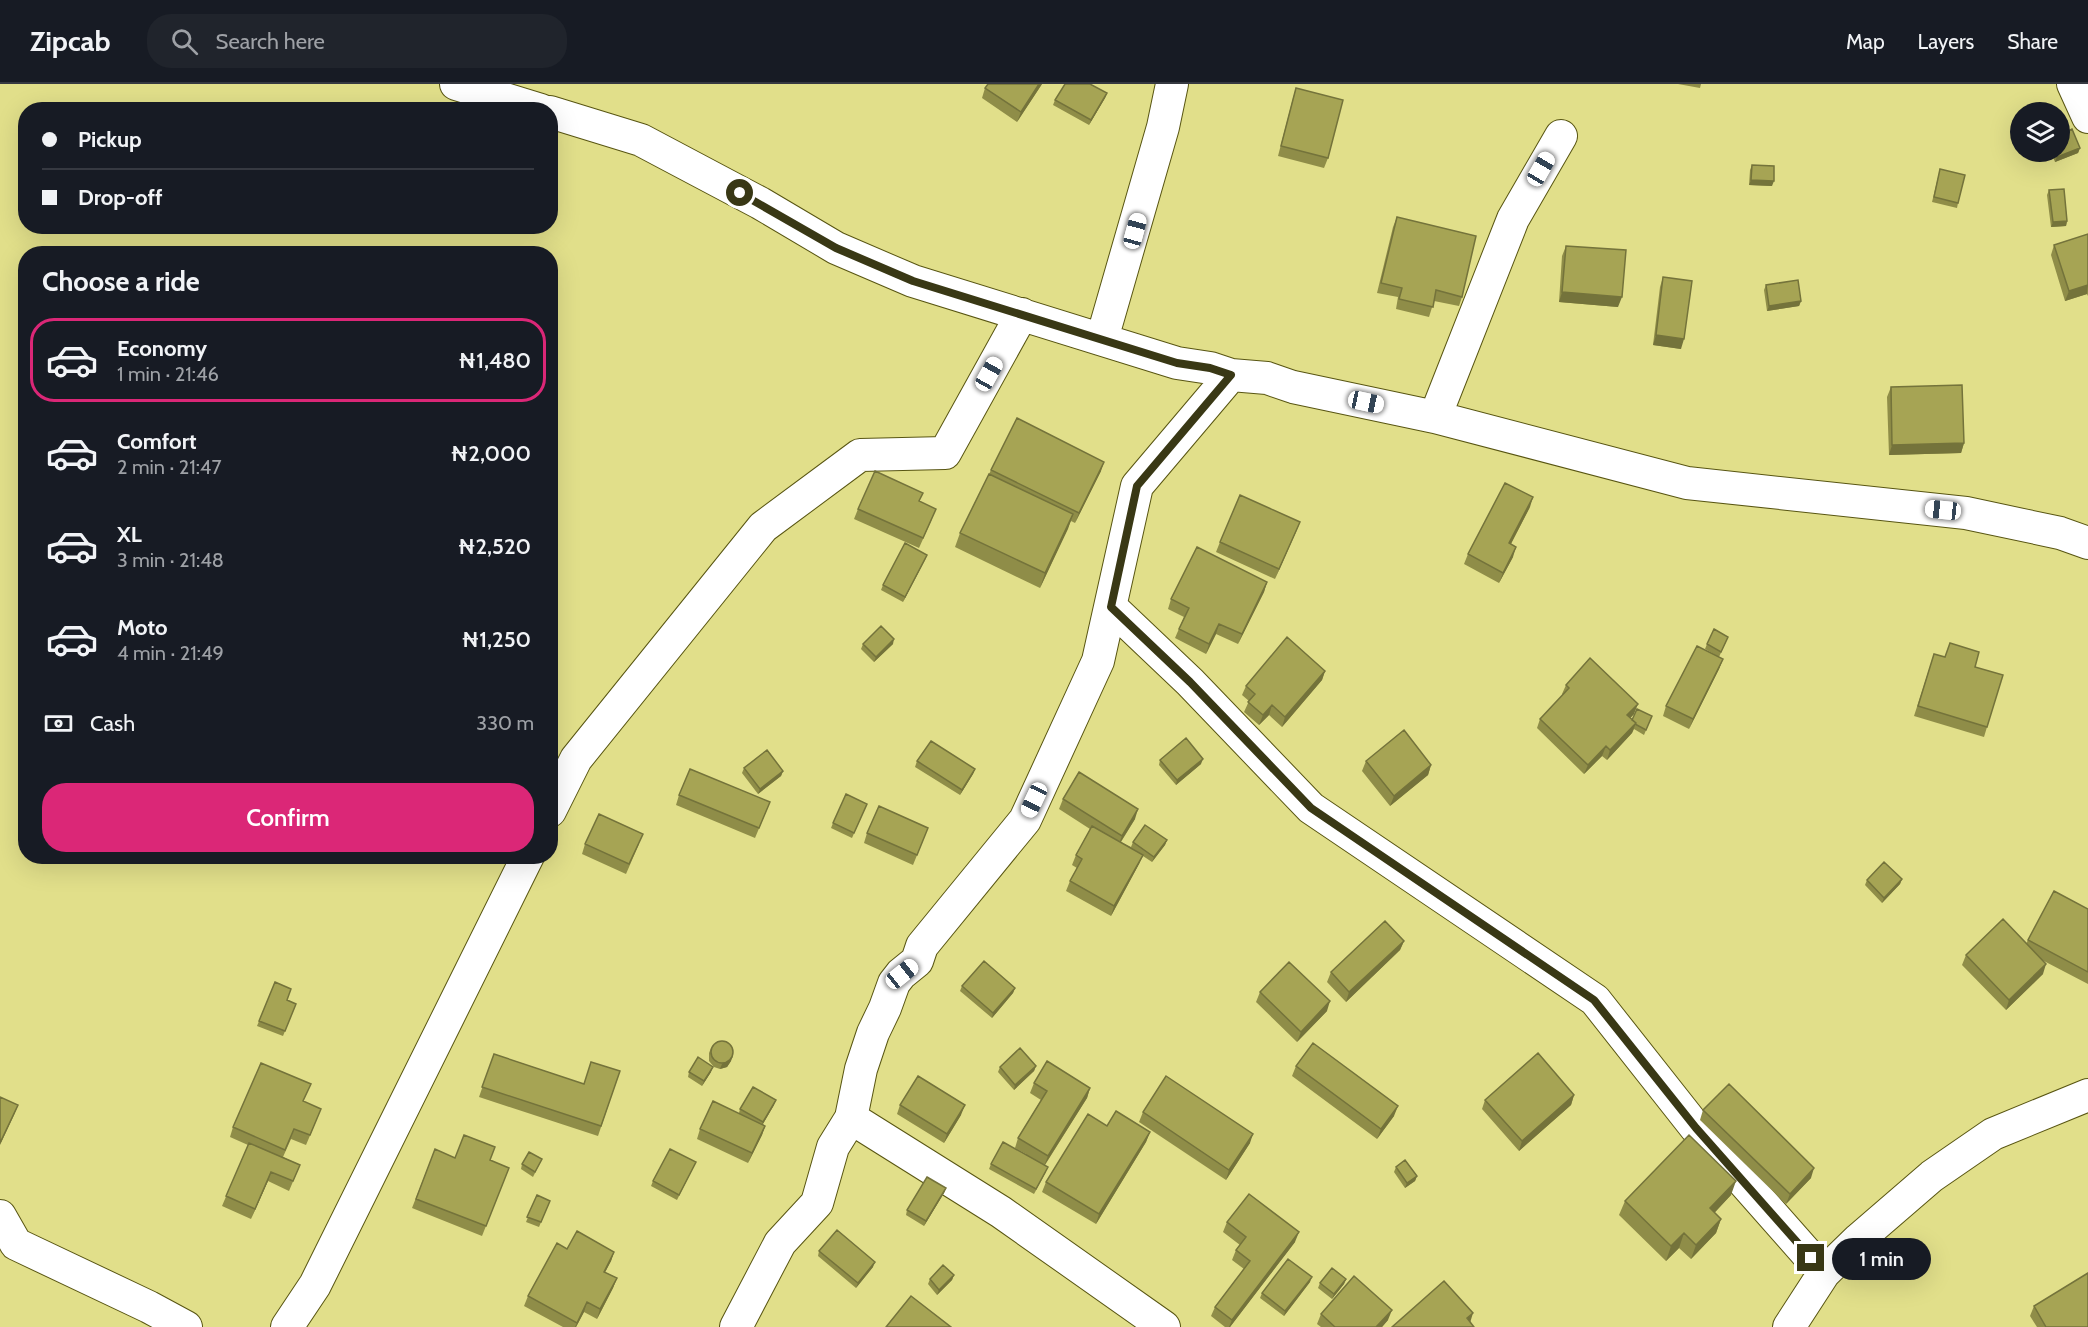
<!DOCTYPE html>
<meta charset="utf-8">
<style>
:root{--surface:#171b24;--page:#20242c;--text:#f1f3f6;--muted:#9ea1a6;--line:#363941;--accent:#db2777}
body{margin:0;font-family:Cabin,sans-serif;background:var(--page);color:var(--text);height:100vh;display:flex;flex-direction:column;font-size:22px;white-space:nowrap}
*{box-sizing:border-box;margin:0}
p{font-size:20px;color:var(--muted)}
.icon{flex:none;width:33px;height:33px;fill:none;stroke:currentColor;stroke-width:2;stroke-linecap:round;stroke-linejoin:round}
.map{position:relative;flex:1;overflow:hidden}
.sheet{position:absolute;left:18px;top:162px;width:540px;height:618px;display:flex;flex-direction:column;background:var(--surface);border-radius:24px;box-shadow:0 6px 24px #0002}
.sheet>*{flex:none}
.banner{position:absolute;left:18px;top:18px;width:540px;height:132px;border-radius:24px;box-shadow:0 6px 24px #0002;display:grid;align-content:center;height:132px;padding:0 24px;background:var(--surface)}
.fabs{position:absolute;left:2010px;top:18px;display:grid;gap:12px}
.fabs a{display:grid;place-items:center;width:60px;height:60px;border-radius:50%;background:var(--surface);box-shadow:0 6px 24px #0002;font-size:30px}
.end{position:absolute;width:27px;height:27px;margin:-14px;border:8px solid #393815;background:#fff;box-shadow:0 0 0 3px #fff}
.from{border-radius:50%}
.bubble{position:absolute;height:42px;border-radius:21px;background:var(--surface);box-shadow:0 6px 24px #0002;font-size:20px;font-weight:600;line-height:42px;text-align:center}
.car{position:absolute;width:18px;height:36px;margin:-18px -9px;border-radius:8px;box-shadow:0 0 4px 2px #0007;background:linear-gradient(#fff 24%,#345 0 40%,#fff 0 76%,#345 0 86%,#fff 0)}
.banner b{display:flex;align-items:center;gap:21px;height:57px;font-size:22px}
.banner b+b{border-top:2px solid var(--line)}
.banner i{width:15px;height:15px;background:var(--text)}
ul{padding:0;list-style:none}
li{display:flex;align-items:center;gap:18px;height:84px;margin:0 12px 9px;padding:0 12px;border:3px solid transparent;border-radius:24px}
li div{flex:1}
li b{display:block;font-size:22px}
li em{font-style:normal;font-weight:600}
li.selected{border-color:var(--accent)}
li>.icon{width:54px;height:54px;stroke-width:1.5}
h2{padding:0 24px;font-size:27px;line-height:72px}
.pay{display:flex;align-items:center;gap:15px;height:66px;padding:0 24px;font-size:22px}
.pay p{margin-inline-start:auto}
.button{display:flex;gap:12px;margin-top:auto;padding:12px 24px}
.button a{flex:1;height:69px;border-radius:24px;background:var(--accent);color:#fff;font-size:24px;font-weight:600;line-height:69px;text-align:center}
header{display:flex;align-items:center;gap:36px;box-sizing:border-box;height:84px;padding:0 30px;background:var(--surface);border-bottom:2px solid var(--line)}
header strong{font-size:28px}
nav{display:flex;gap:33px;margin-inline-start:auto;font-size:21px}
.search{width:420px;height:54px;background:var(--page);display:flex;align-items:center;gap:15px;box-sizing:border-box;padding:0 21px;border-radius:24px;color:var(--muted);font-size:22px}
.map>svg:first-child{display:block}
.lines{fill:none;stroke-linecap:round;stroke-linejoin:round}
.street-casing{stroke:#585512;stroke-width:34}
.street{stroke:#fff;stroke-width:32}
.wall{fill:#8f8d48}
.shaded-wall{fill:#74733b}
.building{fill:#a6a454;stroke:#74733b;stroke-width:1.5}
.route{stroke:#393815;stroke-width:8}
</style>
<header>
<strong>Zipcab</strong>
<div class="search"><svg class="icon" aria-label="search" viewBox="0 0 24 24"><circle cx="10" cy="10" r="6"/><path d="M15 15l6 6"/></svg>Search here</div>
<nav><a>Map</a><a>Layers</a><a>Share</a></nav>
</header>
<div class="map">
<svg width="2088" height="1243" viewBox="0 0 2088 1243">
<rect width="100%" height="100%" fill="#e1df8a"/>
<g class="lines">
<!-- street casing -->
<g class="street-casing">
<path id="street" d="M456 0 541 26
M2073 0 2088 33
M550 28 641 56 760 119 836 164 913 197 1177 279 1210 284 1231 291 1267 294 1293 303 1435 333 1687 399 1966 429 2060 449 2088 459
M1102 255 1163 43 1172 0
M1435 333 1513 135 1561 52
M1111 523 1190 598 1311 724 1595 916 1696 1044 1824 1189
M550 727 576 675 763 443 860 371 945 369 1022 230
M851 1034 1001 1128 1164 1243
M0 1132 16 1160 149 1223 186 1243
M287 1243 315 1201 528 772
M736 1243 780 1159 817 1119 833 1063 851 1034 861 985 873 949 885 924 894 899 901 890 917 877 922 862 1025 736 1098 577 1137 402 1231 291
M1789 1243 1824 1189 1859 1155 1932 1092 1993 1050 2088 1011"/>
</g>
<!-- street -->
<use href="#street" class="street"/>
</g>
<!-- wall -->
<path class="wall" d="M1042 0 1017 38 982 14 985 4Z
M1678 0H1701L1700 4Z
M1296 4 1328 74 1324 84 1278 72 1293 14Z
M1107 9 1105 14 1089 41 1053 21 1055 16Z
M2080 64 2078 69 2055 78 2051 68H2060Z
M1752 81 1772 102 1749 101 1750 86Z
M1940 85 1958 119 1957 124 1932 118Z
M2049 106 2067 137 2066 142 2051 143 2047 111Z
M1397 133 1462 213 1459 222 1434 217 1429 233 1396 225 1398 213 1377 209 1393 143Z
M2088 150V212L2087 210 2065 217 2051 171 2054 161Z
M1566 162 1618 223 1559 218 1562 172Z
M1663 193 1681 265 1653 261 1660 203Z
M1766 201 1801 217 1799 222 1767 227 1764 206Z
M1891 303 1964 359 1961 369 1889 371 1887 313Z
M991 386 1101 387 1075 439 1071 437 1040 504 955 463 960 449Z
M919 418 932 435 919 464 854 435 858 425Z
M1530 423 1511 460 1513 473 1499 499 1464 480 1468 470Z
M1300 438 1275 495 1216 468 1220 458Z
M927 471 903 518 881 506 883 501Z
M1267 498 1264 508 1238 560 1216 550 1206 570 1175 554 1184 533 1168 525 1171 515Z
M1726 558 1719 573 1705 565 1707 560Z
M863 560H893L874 578 861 565Z
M1934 570 1975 583 1987 643 1984 653 1914 632Z
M1723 575 1719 585 1689 645 1663 632 1666 622Z
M1325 587 1322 596 1282 643 1269 631 1259 641 1244 628 1249 617 1242 611 1246 602Z
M1566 601 1634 630 1630 634 1632 636 1652 632 1644 651 1634 645 1632 649 1607 676 1602 672 1584 690 1537 644 1540 635 1563 611 1562 610Z
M1160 676 1201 680 1176 701 1159 681Z
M917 677 975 685 973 690 960 711 915 683Z
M1366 677 1431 681 1428 691 1390 722 1362 687Z
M744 684 783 687 781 692 758 710 742 689Z
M679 711 770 718 755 754 676 721Z
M1063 715 1135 735 1121 758 1131 763 1133 758 1167 756 1165 761 1152 778 1143 772 1139 780 1111 832 1066 807 1070 797 1077 784 1072 781 1076 771 1090 745 1059 725Z
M867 720 852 754 831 744 833 739Z
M867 749 924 754 913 781 864 759Z
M585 760H639L626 790 582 770Z
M1902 795 1900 800 1882 819 1865 801 1867 796Z
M2088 825V900L2042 876 2043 890 2006 926 1962 881 1966 871 2026 860 2028 856Z
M1404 857 1400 866 1346 918 1327 898 1331 888Z
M275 898 287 916 296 920 283 952 257 942Z
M962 902 1015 904 1013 909 992 934 960 907Z
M1260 908 1327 927 1297 958 1256 918Z
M711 964 731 977 727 983 720 985 714 983 709 977V969Z
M494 970 583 1000 620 987 598 1052 479 1013Z
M1036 982 1034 987 1014 1006 998 988 1000 983Z
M1296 982 1394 1032 1377 1055 1292 992Z
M689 988H711L702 1002 688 993Z
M1034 999 1090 1004 1087 1014 1045 1081 1046 1088 1034 1110 989 1085 991 1080 1026 1070 1015 1064 1018 1054 1041 1016 1030 1009Z
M1574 1011 1571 1021 1519 1067 1482 1025 1485 1016Z
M304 1017 317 1035 306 1061 291 1055 283 1073 300 1081 289 1107 268 1097 251 1135 222 1122 248 1061 230 1053 233 1043Z
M774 1021 763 1040 765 1042 762 1051 748 1079 697 1055 700 1045 739 1029 740 1025Z
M900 1021 961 1031 944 1059 897 1030Z
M1703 1026 1811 1094 1786 1120 1700 1036Z
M1143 1028 1250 1059 1226 1096 1139 1038Z
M1107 1042 1150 1048 1146 1058 1096 1140 1042 1108 1046 1098Z
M435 1065 455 1074 490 1077 509 1084 482 1152 412 1124Z
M542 1075 533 1093 521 1085 522 1080Z
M696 1078 677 1116 651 1102 653 1097Z
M1396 1083 1417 1092 1415 1097 1405 1104 1394 1088Z
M946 1104 944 1109 924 1142 906 1131 907 1126Z
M537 1111 550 1117 539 1143 526 1138Z
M1731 1111 1714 1129 1721 1135 1716 1149 1691 1175 1679 1164 1666 1177 1619 1131 1625 1117Z
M1227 1138 1295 1158 1230 1243H1225L1211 1232 1215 1223 1244 1185 1232 1176 1236 1166 1240 1161 1223 1148Z
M567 1165 614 1168 611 1177 605 1188 617 1194 613 1204 597 1235 584 1228 576 1243H563L524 1222 528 1212Z
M819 1167 873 1183 856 1204 818 1172Z
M954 1191 952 1196 937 1211 928 1200 930 1195Z
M1346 1195 1344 1200 1332 1215 1318 1204 1320 1199Z
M1310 1198 1284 1232 1260 1214 1262 1209Z
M2034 1222 2088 1243H2037L2030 1232Z
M1321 1230 1388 1236 1382 1243H1321L1317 1240Z"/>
<!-- shaded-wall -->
<path class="shaded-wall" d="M1039 0H1042L1017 38 1021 28Z
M1107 9 1105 14 1089 41 1091 36Z
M2080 64 2078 69 2055 78 2057 73Z
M1751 96 1774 97 1772 102 1749 101Z
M2067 137 2066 142 2051 143 2053 138Z
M2088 201 2087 210 2065 217 2069 207Z
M1562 208 1622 213 1618 223 1559 218Z
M1801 217 1799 222 1767 227 1769 222Z
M1656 251 1684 255 1681 265 1653 261Z
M1964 359 1961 369 1889 371 1892 361Z
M1104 378 1101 387 1075 439 1079 429Z
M1533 413 1530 423 1506 469 1509 459Z
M1073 430 1068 445 1040 504 1045 489Z
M1300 438 1296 448 1275 495 1279 485Z
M1516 463 1513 473 1499 499 1503 489Z
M927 471 925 476 903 518 905 513Z
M1267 498 1264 508 1238 560 1242 550Z
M1219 540 1216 550 1206 570 1209 560Z
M894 555 893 560 874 578 876 573Z
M1723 575 1719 585 1689 645 1693 635Z
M1325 587 1322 596 1282 643 1285 633Z
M1638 620 1634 630 1624 641 1627 631Z
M1272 621 1269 631 1259 641 1263 631Z
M1636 639 1632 649 1607 676 1610 666Z
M1606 662 1602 672 1584 690 1588 681Z
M1203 675 1201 680 1176 701 1177 696Z
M1431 681 1428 691 1390 722 1394 712Z
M975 685 973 690 960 711 962 706Z
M783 687 781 692 758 710 760 705Z
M1138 725 1135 735 1118 762 1122 752Z
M1167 756 1165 761 1152 778 1154 773Z
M1143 771 1139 780 1111 832 1114 822Z
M1902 795 1900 800 1882 819 1884 814Z
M1404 857 1400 866 1346 918 1349 908Z
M2046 880 2043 890 2006 926 2009 916Z
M1015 904 1013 909 992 934 993 929Z
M1330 917 1327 927 1297 958 1301 948Z
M733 972 731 977 727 983 720 985 722 980Z
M1036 982 1034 987 1014 1006 1015 1001Z
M713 983 711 988 702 1002 704 997Z
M1090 1004 1087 1014 1044 1082 1048 1072Z
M1574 1011 1571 1021 1519 1067 1522 1057Z
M776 1016 774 1021 761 1043 763 1038Z
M18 1021 14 1031 0 1061V1059Z
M965 1021 961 1031 944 1059 947 1050Z
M1398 1022 1394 1032 1377 1055 1381 1045Z
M765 1042 762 1051 748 1079 752 1069Z
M1150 1048 1146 1058 1096 1140 1099 1130Z
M1253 1050 1250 1059 1226 1096 1229 1086Z
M1814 1084 1811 1094 1786 1120 1790 1110Z
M271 1088 268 1097 251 1135 255 1125Z
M1417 1092 1415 1097 1405 1104 1407 1099Z
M1736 1097 1731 1111 1705 1139 1710 1124Z
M946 1104 944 1109 924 1142 926 1137Z
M1721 1135 1716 1149 1691 1175 1696 1161Z
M1299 1148 1295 1158 1230 1243H1229L1232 1236Z
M1684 1149 1679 1164 1666 1177 1671 1162Z
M614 1168 611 1177 600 1198 604 1188Z
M875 1178 873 1183 856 1204 858 1199Z
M954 1191 952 1196 937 1211 939 1206Z
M1312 1193 1310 1198 1284 1232 1285 1227Z
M617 1194 613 1204 597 1235 600 1225Z
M1346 1195 1344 1200 1332 1215 1334 1210Z
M587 1218 584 1228 576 1243H575Z
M1392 1226 1388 1236 1382 1243H1376Z
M1473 1229 1470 1239 1467 1234Z"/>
<!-- building -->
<path class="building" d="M988 0H1039L1021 28 985 4Z
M1065 0H1090L1107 9 1091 36 1055 16Z
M1296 4 1343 16 1328 74 1281 62Z
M2072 45 2080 64 2057 73 2055 68H2060V51Z
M1752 81 1774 82V97L1751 96Z
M1940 85 1965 91 1958 119 1934 113Z
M2064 105 2067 137 2053 138 2049 106Z
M1397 133 1476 152 1462 213 1436 206 1433 223 1399 215 1402 204 1381 199Z
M2088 150V201L2069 207 2054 161Z
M1566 162 1626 166 1622 213 1562 208Z
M1663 193 1692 197 1684 255 1656 251Z
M1798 196 1801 217 1769 222 1766 201Z
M1962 301 1964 359 1892 361 1891 303Z
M1017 334 1104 378 1079 429 991 386Z
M875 387 923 409 919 417 936 425 923 454 858 425Z
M989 390 1073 430 1045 489 960 449Z
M1505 399 1533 413 1509 459 1516 463 1503 489 1468 470Z
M1240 411 1300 438 1279 485 1220 458Z
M905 459 927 471 905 513 883 501Z
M1197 463 1267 498 1242 550 1219 540 1209 560 1179 545 1189 524 1171 515Z
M881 542 894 555 876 573 863 560Z
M1714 545 1728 553 1721 568 1707 560Z
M1287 553 1325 587 1285 633 1272 621 1263 631 1248 618 1255 610 1246 602Z
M1950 559 1979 568 1975 583 2003 591 1987 643 1918 622 1934 570 1945 573Z
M1697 562 1723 575 1693 635 1666 622Z
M1590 574 1638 620 1627 631 1636 639 1610 666 1606 662 1588 681 1540 635 1569 604 1566 601Z
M1637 625 1652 632 1646 646 1635 640 1636 639 1632 636Z
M1404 646 1431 681 1394 712 1366 677Z
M1186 654 1203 675 1177 696 1160 676Z
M931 657 975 685 962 706 917 677Z
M767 666 783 687 760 705 744 684Z
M690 685 770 718 759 744 679 711Z
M1079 688 1138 725 1122 752 1063 715Z
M846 710 867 720 854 749 833 739Z
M879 722 928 744 917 771 867 749Z
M599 730 643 750 629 780 585 760Z
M1145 741 1167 756 1154 773 1133 758Z
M1092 742 1143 771 1114 822 1070 797 1082 775 1076 771Z
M1884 778 1902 795 1884 814 1867 796Z
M2054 807 2088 825V888L2028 856Z
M2003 835 2046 880 2009 916 1966 871Z
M1385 837 1404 857 1349 908 1331 888Z
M984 877 1015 904 993 929 962 902Z
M1289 878 1330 917 1301 948 1260 908Z
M275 898 291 905 287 916 296 920 285 947 259 937Z
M711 968a11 11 0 1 1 22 0a11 11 0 1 1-22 0Z
M1313 959 1398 1022 1381 1045 1296 982Z
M1020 964 1036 982 1015 1001 1000 983Z
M1538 969 1574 1011 1522 1057 1485 1016Z
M494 970 584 1000 591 978 620 987 601 1042 482 1003Z
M698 973 713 983 704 997 689 988Z
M1047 977 1090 1004 1048 1072 1018 1054 1047 1007 1034 999Z
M261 979 311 1000 303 1017 321 1025 310 1051 294 1045 285 1066 233 1043Z
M918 992 965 1021 947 1050 900 1021Z
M1166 992 1253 1050 1229 1086 1143 1028Z
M1729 1000 1814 1084 1790 1110 1703 1026Z
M753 1003 776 1016 763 1038 740 1025Z
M0 1013 18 1021 0 1059Z
M713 1017 765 1042 752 1069 700 1045Z
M1116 1027 1150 1048 1099 1130 1046 1098 1088 1030 1107 1042Z
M464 1051 495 1063 490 1076 509 1084 486 1142 416 1115 435 1065 455 1074Z
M1689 1051 1736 1097 1710 1124 1721 1135 1696 1161 1684 1149 1671 1162 1625 1117Z
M1003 1058 1048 1083 1036 1105 991 1080Z
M249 1059 300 1081 293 1097 271 1088 255 1125 226 1112Z
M670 1065 696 1078 679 1111 653 1097Z
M529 1068 542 1075 535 1088 522 1080Z
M1405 1076 1417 1092 1407 1099 1396 1083Z
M927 1093 946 1104 926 1137 907 1126Z
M1249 1110 1299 1148 1232 1236 1215 1223 1250 1177 1236 1166 1246 1153 1227 1138Z
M537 1111 550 1117 541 1138 527 1133Z
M837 1146 875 1178 858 1199 819 1167Z
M577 1147 614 1168 604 1188 617 1194 600 1225 587 1218 577 1239 528 1212 557 1159 567 1165Z
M1288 1175 1312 1193 1285 1227 1262 1209Z
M943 1181 954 1191 939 1206 930 1195Z
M1332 1184 1346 1195 1334 1210 1320 1199Z
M2088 1189V1243H2046L2034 1222Z
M1354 1192 1392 1226 1376 1243H1335L1321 1230Z
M1444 1197 1473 1229 1467 1234 1474 1243H1392Z
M911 1212 951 1243H886Z"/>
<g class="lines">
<!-- route -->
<path class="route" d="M740 109 836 164 913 197 1177 279 1210 284 1231 291 1137 402 1111 523 1190 598 1311 724 1594 916 1696 1044 1811 1174"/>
</g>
</svg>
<div class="fabs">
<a><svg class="icon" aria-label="layers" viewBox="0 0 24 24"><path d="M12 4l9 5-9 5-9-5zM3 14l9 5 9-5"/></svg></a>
</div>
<i class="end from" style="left:740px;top:109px"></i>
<i class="end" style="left:1811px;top:1174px"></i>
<div class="bubble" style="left:1832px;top:1154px;width:99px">1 min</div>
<i class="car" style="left:1541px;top:85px;rotate:30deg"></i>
<i class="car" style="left:1135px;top:147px;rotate:15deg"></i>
<i class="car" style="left:989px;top:290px;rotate:29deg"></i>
<i class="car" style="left:1366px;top:318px;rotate:102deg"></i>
<i class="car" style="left:1943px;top:426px;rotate:276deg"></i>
<i class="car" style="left:1034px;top:716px;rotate:205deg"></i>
<i class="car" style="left:902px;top:890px;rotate:51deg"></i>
<div class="banner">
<b><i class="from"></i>Pickup</b>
<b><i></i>Drop-off</b>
</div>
<section class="sheet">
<h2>Choose a ride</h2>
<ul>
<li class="selected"><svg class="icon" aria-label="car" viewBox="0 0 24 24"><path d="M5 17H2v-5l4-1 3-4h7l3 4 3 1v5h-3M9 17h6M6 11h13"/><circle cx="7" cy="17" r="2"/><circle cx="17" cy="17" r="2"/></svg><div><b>Economy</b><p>1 min · 21:46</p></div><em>₦1,480</em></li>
<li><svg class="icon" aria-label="car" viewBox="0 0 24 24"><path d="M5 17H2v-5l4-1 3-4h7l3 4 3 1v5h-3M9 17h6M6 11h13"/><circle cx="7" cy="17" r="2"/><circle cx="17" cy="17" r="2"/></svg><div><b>Comfort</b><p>2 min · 21:47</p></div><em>₦2,000</em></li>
<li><svg class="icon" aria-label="car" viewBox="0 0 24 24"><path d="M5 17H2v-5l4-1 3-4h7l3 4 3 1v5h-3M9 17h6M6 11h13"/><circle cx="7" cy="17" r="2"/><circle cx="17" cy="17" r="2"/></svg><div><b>XL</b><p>3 min · 21:48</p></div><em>₦2,520</em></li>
<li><svg class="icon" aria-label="car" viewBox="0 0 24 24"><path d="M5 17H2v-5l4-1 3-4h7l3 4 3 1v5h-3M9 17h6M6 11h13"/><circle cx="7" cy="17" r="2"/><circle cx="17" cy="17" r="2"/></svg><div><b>Moto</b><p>4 min · 21:49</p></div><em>₦1,250</em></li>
</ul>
<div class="pay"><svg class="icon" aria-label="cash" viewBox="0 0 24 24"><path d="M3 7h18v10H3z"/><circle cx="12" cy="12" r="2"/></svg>Cash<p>330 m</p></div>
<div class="button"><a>Confirm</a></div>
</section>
</div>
